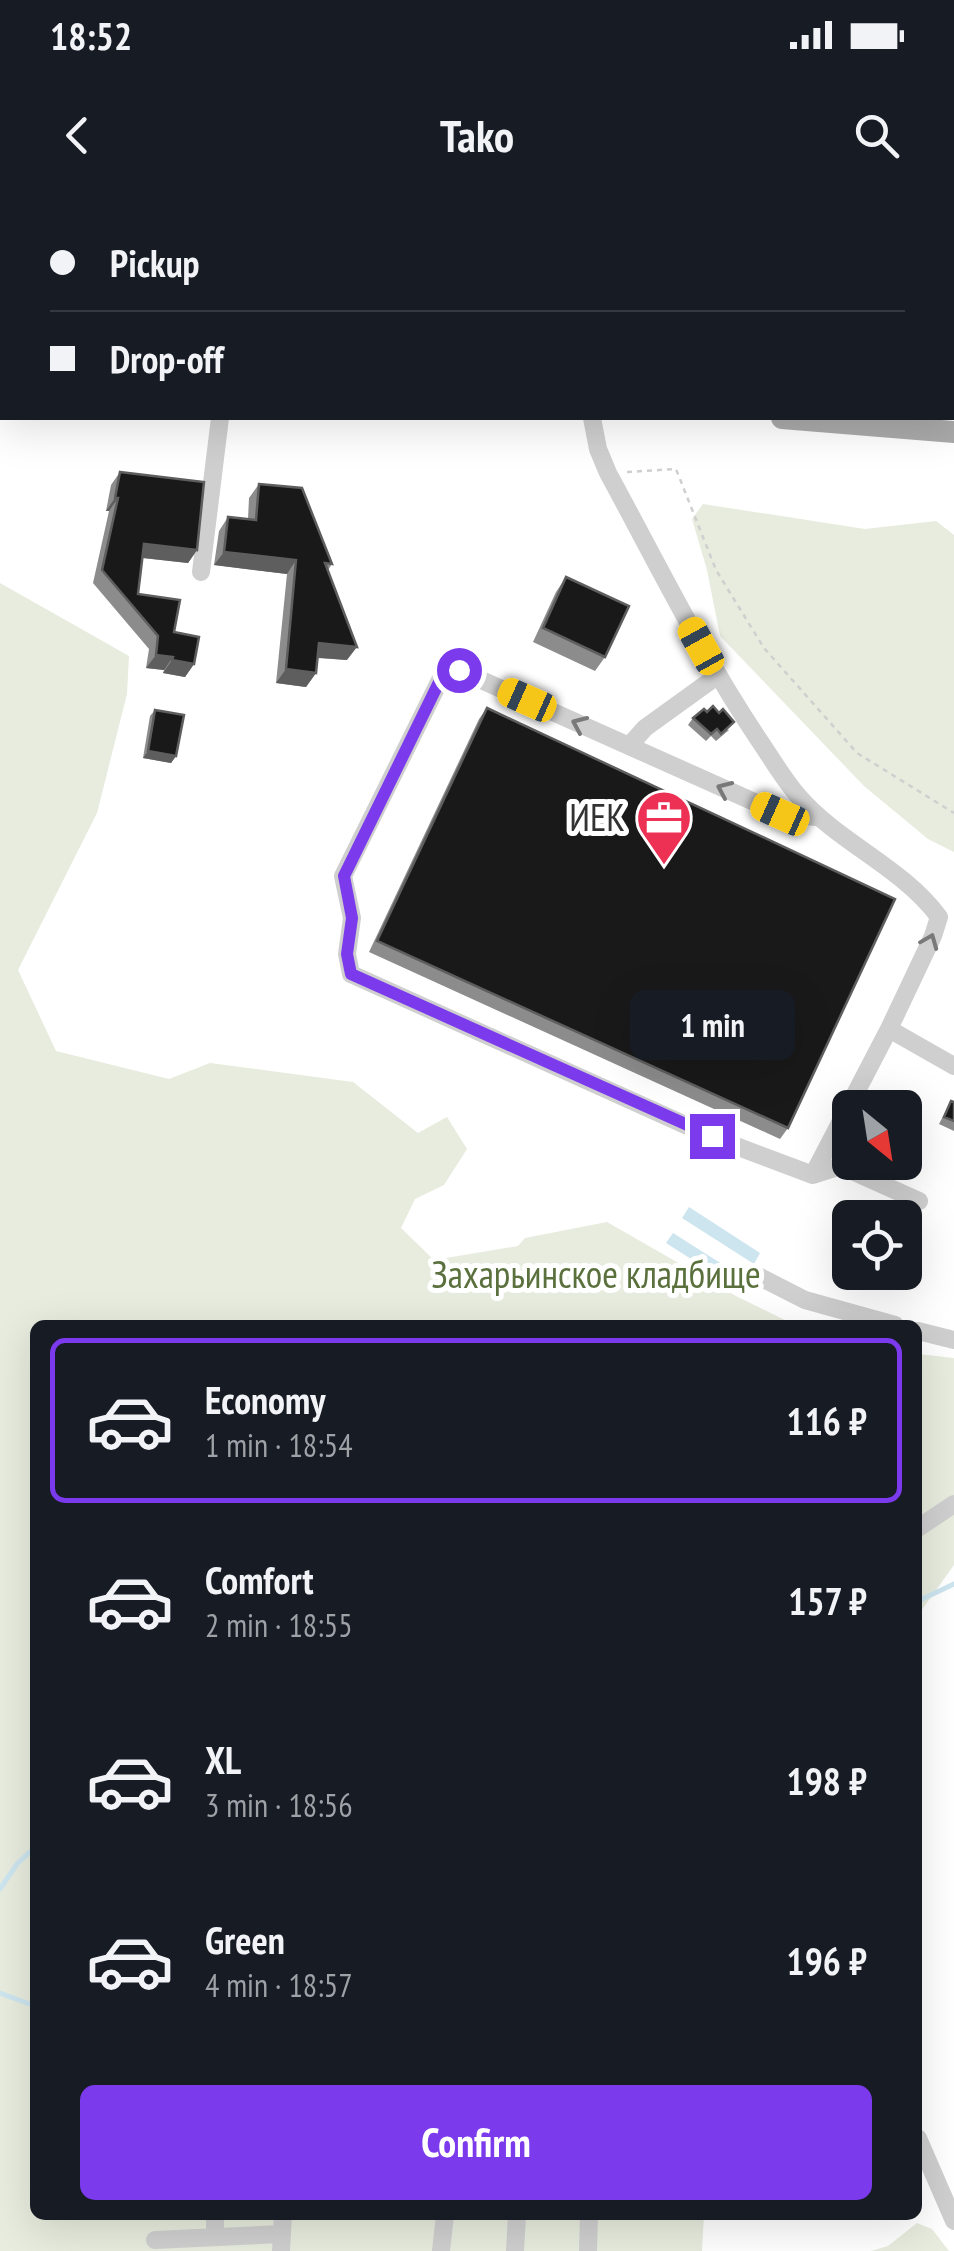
<!DOCTYPE html>
<meta charset="utf-8">
<style>
:root{--surface:#171b24;--page:#20242c;--text:#f1f3f6;--muted:#9ea1a6;--line:#363941;--accent:#7c3aed}
body{margin:0;font-family:"PT Sans Narrow",sans-serif;background:var(--page);color:var(--text);height:100vh;display:flex;flex-direction:column;font-size:38px;white-space:nowrap}
*{box-sizing:border-box;margin:0}
p{font-size:32px;color:var(--muted)}
.icon{flex:none;width:55px;height:55px;fill:none;stroke:currentColor;stroke-width:2;stroke-linecap:round;stroke-linejoin:round}
.map{position:relative;flex:1;overflow:hidden}
.drawer{position:absolute;left:30px;top:1120px;width:892px;height:900px;display:flex;flex-direction:column;background:var(--surface);border-radius:15px;box-shadow:0 10px 40px #0002}
.drawer>*{flex:none}
.hud{position:absolute;left:0px;top:0px;width:955px;height:220px;box-shadow:0 10px 40px #0002;display:grid;align-content:center;height:220px;padding:0 50px;background:var(--surface)}
.needle{width:65px;rotate:150deg}
.fabs{position:absolute;left:832px;top:890px;display:grid;gap:20px}
.fabs a{display:grid;place-items:center;width:90px;height:90px;border-radius:15px;background:var(--surface);box-shadow:0 10px 40px #0002;font-size:50px}
.end{position:absolute;width:45px;height:45px;margin:-22px;border:12px solid #7c3aed;background:#fff;box-shadow:0 0 0 5px #fff}
.from{border-radius:50%}
.bubble{position:absolute;height:70px;border-radius:15px;background:var(--surface);box-shadow:0 10px 40px #0002;font-size:32px;font-weight:800;line-height:70px;text-align:center}
.car{position:absolute;width:30px;height:60px;margin:-30px -15px;border-radius:12px;box-shadow:0 0 8px 2px #0007;background:linear-gradient(#f5c518 24%,#345 0 40%,#f5c518 0 76%,#345 0 86%,#f5c518 0)}
.hud b{display:flex;align-items:center;gap:35px;height:95px;font-size:38px}
.hud b+b{border-top:2px solid var(--line)}
.hud i{width:25px;height:25px;background:var(--text)}
ul{padding:18px 0 0;list-style:none}
li{display:flex;align-items:center;gap:30px;height:165px;margin:0 20px 15px;padding:0 30px;border:5px solid transparent;border-radius:15px}
li div{flex:1}
li b{display:block;font-size:38px}
li em{font-style:normal;font-weight:800}
li.current{border-color:var(--accent)}
li>.icon{width:90px;height:90px;stroke-width:1.5}
.button{display:flex;gap:20px;margin-top:auto;padding:20px 50px}
.button a{flex:1;height:115px;border-radius:15px;background:var(--accent);color:#fff;font-size:40px;font-weight:800;line-height:115px;text-align:center}
.status{display:flex;justify-content:space-between;align-items:center;height:70px;padding:0 50px;background:var(--surface);direction:ltr}
.status svg{height:28px;fill:currentColor}
header{display:flex;justify-content:space-between;align-items:center;height:130px;padding:0 50px;background:var(--surface);font-size:45px;font-weight:800}
.map>svg:first-child{display:block}
.green{fill:#e7ecde}
.water{fill:#cde5ef}
.lines{fill:none;stroke-linecap:round;stroke-linejoin:round}
.stream{stroke:#cde5ef;stroke-width:5}
.path{stroke:#cfcfcf;stroke-width:2.5;stroke-dasharray:5 5;stroke-linecap:butt}
.minor{stroke:#cfcfcf;stroke-width:18}
.major{stroke:#aaa;stroke-width:22}
.wall{fill:#8c8c8c}
.shaded-wall{fill:#5e5e5e}
.building{fill:#191919;stroke:#5e5e5e;stroke-width:2.5}
.oneway{stroke:#797979}
.route{stroke:#7c3aed;stroke-width:12}
.labels{text-anchor:middle;stroke-width:10;stroke-linejoin:round;paint-order:stroke}
.poi-label{font-size:38px;fill:#323232;stroke:#fff;text-anchor:end}
.park-label{font-size:38px;fill:#5b713d;stroke:#fff}
</style>
<div class="status"><b>18:52</b><svg viewBox="0 0 49 12"><path d="M0 12V9h3v3zM5 12V6h3v6zM10 12V3h3v9zM15 12V0h3v12zM26 1h20v11H26zM47 4h2v5h-2z"/></svg></div>
<header><svg class="icon" aria-label="back" viewBox="0 0 24 24"><path d="M15 5l-7 7 7 7"/></svg>Tako<svg class="icon" aria-label="search" viewBox="0 0 24 24"><circle cx="10" cy="10" r="6"/><path d="M15 15l6 6"/></svg></header>
<div class="map">
<svg width="954" height="2051" viewBox="0 0 954 2051">
<rect width="100%" height="100%" fill="#fff"/>
<!-- green -->
<path class="green" d="M515 0H954V204L952 2Z
M703 304 865 329 936 321 954 335V652L928 639 864 586 720 436 707 370 692 319Z
M0 383 129 456 127 494 97 613 18 770 56 851 169 879 210 863 353 882 418 933 447 917 467 949 444 985 415 999 401 1028 434 1060 518 1046 525 1038 607 1022 736 1096 795 1125H35V2015H704L702 2051H0Z
M918 1154 954 1158V1365L918 1415Z
M917 2023 932 2029 949 2051H871L888 2046Z"/>
<!-- water -->
<path class="water" d="M689 1007 760 1053 754 1064 682 1018Z
M673 1033 744 1078 738 1089 666 1043Z"/>
<g class="lines">
<!-- stream -->
<path class="stream" d="M918 1401 954 1384
M0 1689 17 1664 35 1647
M0 1793 35 1806"/>
<!-- path -->
<path class="path" d="M627 272 676 269 716 370 764 448 857 553 954 613"/>
<!-- minor -->
<path class="minor" d="M505 0 506 2
M592 218 598 249 608 273C657 363 702 455 759 540 772 559 784 580 799 597 839 643 902 667 939 717L933 736 889 829 813 975
M201 372 220 218
M717 476 645 528 629 546 459 470 446 468 343 676 352 718 347 754 351 774 712 937 813 975 841 966 919 1001
M629 546 779 613 816 617
M889 829 954 866
M758 1076 805 1100 895 1125
M918 1131 954 1140
M918 1328 954 1304
M918 1938 954 2021
M215 2015V2037
M155 2040 281 2034
M281 2051 283 2015
M441 2051 445 2015
M515 2051 517 2015
M588 2051 589 2015"/>
<!-- major -->
<path class="major" d="M0 145H2
M782 218 954 232"/>
</g>
<!-- wall -->
<path class="wall" d="M120 272 197 350 188 363 142 358 138 394 174 432 194 464 185 477 163 473 164 470 146 468 149 449 93 383 109 311H106L111 285Z
M259 284 332 364 328 370 347 460 317 458 316 473 306 487 276 483 287 374 214 365 219 331 228 317 248 319 249 298Z
M566 377 605 457 595 471 533 442 556 392Z
M487 508 788 928 780 939 369 752 479 519Z
M155 510 176 556 171 563 143 558 150 516Z
M693 518 729 530 716 541 711 536 706 541 688 525Z
M951 901 954 902V931L939 924Z"/>
<!-- shaded-wall -->
<path class="shaded-wall" d="M129 0H184L195 2H140Z
M115 298H118L109 311H106Z
M144 344 197 350 188 363 135 357Z
M224 352 296 360 287 374 214 365Z
M319 443 357 447 347 460 309 457Z
M156 455 173 457 164 470 146 468Z
M172 460 194 464 185 477 163 473Z
M286 469 316 473 306 487 276 483Z
M148 551 176 556 171 563 143 558Z"/>
<!-- building -->
<path class="building" d="M184 0H209L208 2H195Z
M120 272 204 282 197 350 144 344 138 394 180 400 174 432 199 437 194 464 172 460 173 457 156 455 158 436 102 370 118 298H115Z
M259 284 302 288 332 364 325 363 357 447 319 443 316 473 286 469 296 360 224 352 228 317 256 320Z
M566 377 629 406 605 457 543 428Z
M713 506 719 513 723 509 734 522 721 534 717 529 711 534 693 518 704 509 707 512Z
M487 508 895 699 788 928 377 741Z
M155 510 184 515 176 556 148 551Z
M951 901 954 902V921L944 917Z"/>
<!-- one-way arrows -->
<defs><path id="oneway-chevron" d="M-2-3.5L2.5 0L-2 3.5" fill="none" stroke-width="1.6" stroke-linecap="round" stroke-linejoin="round" transform="scale(2.5)"/></defs>
<g class="oneway">
<use href="#oneway-chevron" transform="translate(579 524) rotate(-156)"/>
<use href="#oneway-chevron" transform="translate(724 589) rotate(-156)"/>
<use href="#oneway-chevron" transform="translate(930 741) rotate(-68)"/>
</g>
<g class="lines">
<!-- route -->
<path class="route" d="M459 470 446 468 344 676 352 718 347 754 351 774 712 936"/>
</g>
<!-- icons -->
<defs>
<g id="office-pin" transform="scale(2.875)"><path d="M0 17L-7.5 6A9.5 9.5 0 1 1 7.5 6Z" fill="#ec3155" stroke="#fff"/><path d="M-6-3h4V-5.5h4V-3h4V5H-6ZM-1-4.5V-3h2v-1.5ZM-6 0V1H6V0Z" fill="#fff"/></g>
</defs>
<g fill-rule="evenodd">
<use href="#office-pin" x="664" y="618"/>
</g>
<g class="labels">
<!-- poi labels -->
<g class="poi-label">
<text x="625" y="631">ИЕК</text>
</g>
<!-- park labels -->
<g class="park-label">
<text x="596" y="1088">Захарьинское кладбище</text>
</g>
</g>
</svg>
<div class="fabs">
<a><svg class="needle" viewBox="-14 -14 28 28"><path d="M0-13l5 13h-10z" fill="#e53935"/><path d="M0 13l5-13h-10z" fill="#9ea1a6"/></svg></a>
<a><svg class="icon" aria-label="locate" viewBox="0 0 24 24"><circle cx="12" cy="12" r="6"/><path d="M12 2v4M12 18v4M2 12h4M18 12h4"/></svg></a>
</div>
<i class="end from" style="left:459px;top:470px"></i>
<i class="end" style="left:712px;top:936px"></i>
<div class="bubble" style="left:630px;top:790px;width:165px">1 min</div>
<i class="car" style="left:701px;top:446px;rotate:331deg"></i>
<i class="car" style="left:527px;top:500px;rotate:294deg"></i>
<i class="car" style="left:780px;top:614px;rotate:294deg"></i>
<div class="hud">
<b><i class="from"></i>Pickup</b>
<b><i></i>Drop-off</b>
</div>
<section class="drawer">
<ul>
<li class="current"><svg class="icon" aria-label="car" viewBox="0 0 24 24"><path d="M5 17H2v-5l4-1 3-4h7l3 4 3 1v5h-3M9 17h6M6 11h13"/><circle cx="7" cy="17" r="2"/><circle cx="17" cy="17" r="2"/></svg><div><b>Economy</b><p>1 min · 18:54</p></div><em>116 ₽</em></li>
<li><svg class="icon" aria-label="car" viewBox="0 0 24 24"><path d="M5 17H2v-5l4-1 3-4h7l3 4 3 1v5h-3M9 17h6M6 11h13"/><circle cx="7" cy="17" r="2"/><circle cx="17" cy="17" r="2"/></svg><div><b>Comfort</b><p>2 min · 18:55</p></div><em>157 ₽</em></li>
<li><svg class="icon" aria-label="car" viewBox="0 0 24 24"><path d="M5 17H2v-5l4-1 3-4h7l3 4 3 1v5h-3M9 17h6M6 11h13"/><circle cx="7" cy="17" r="2"/><circle cx="17" cy="17" r="2"/></svg><div><b>XL</b><p>3 min · 18:56</p></div><em>198 ₽</em></li>
<li><svg class="icon" aria-label="car" viewBox="0 0 24 24"><path d="M5 17H2v-5l4-1 3-4h7l3 4 3 1v5h-3M9 17h6M6 11h13"/><circle cx="7" cy="17" r="2"/><circle cx="17" cy="17" r="2"/></svg><div><b>Green</b><p>4 min · 18:57</p></div><em>196 ₽</em></li>
</ul>
<div class="button"><a>Confirm</a></div>
</section>
</div>
